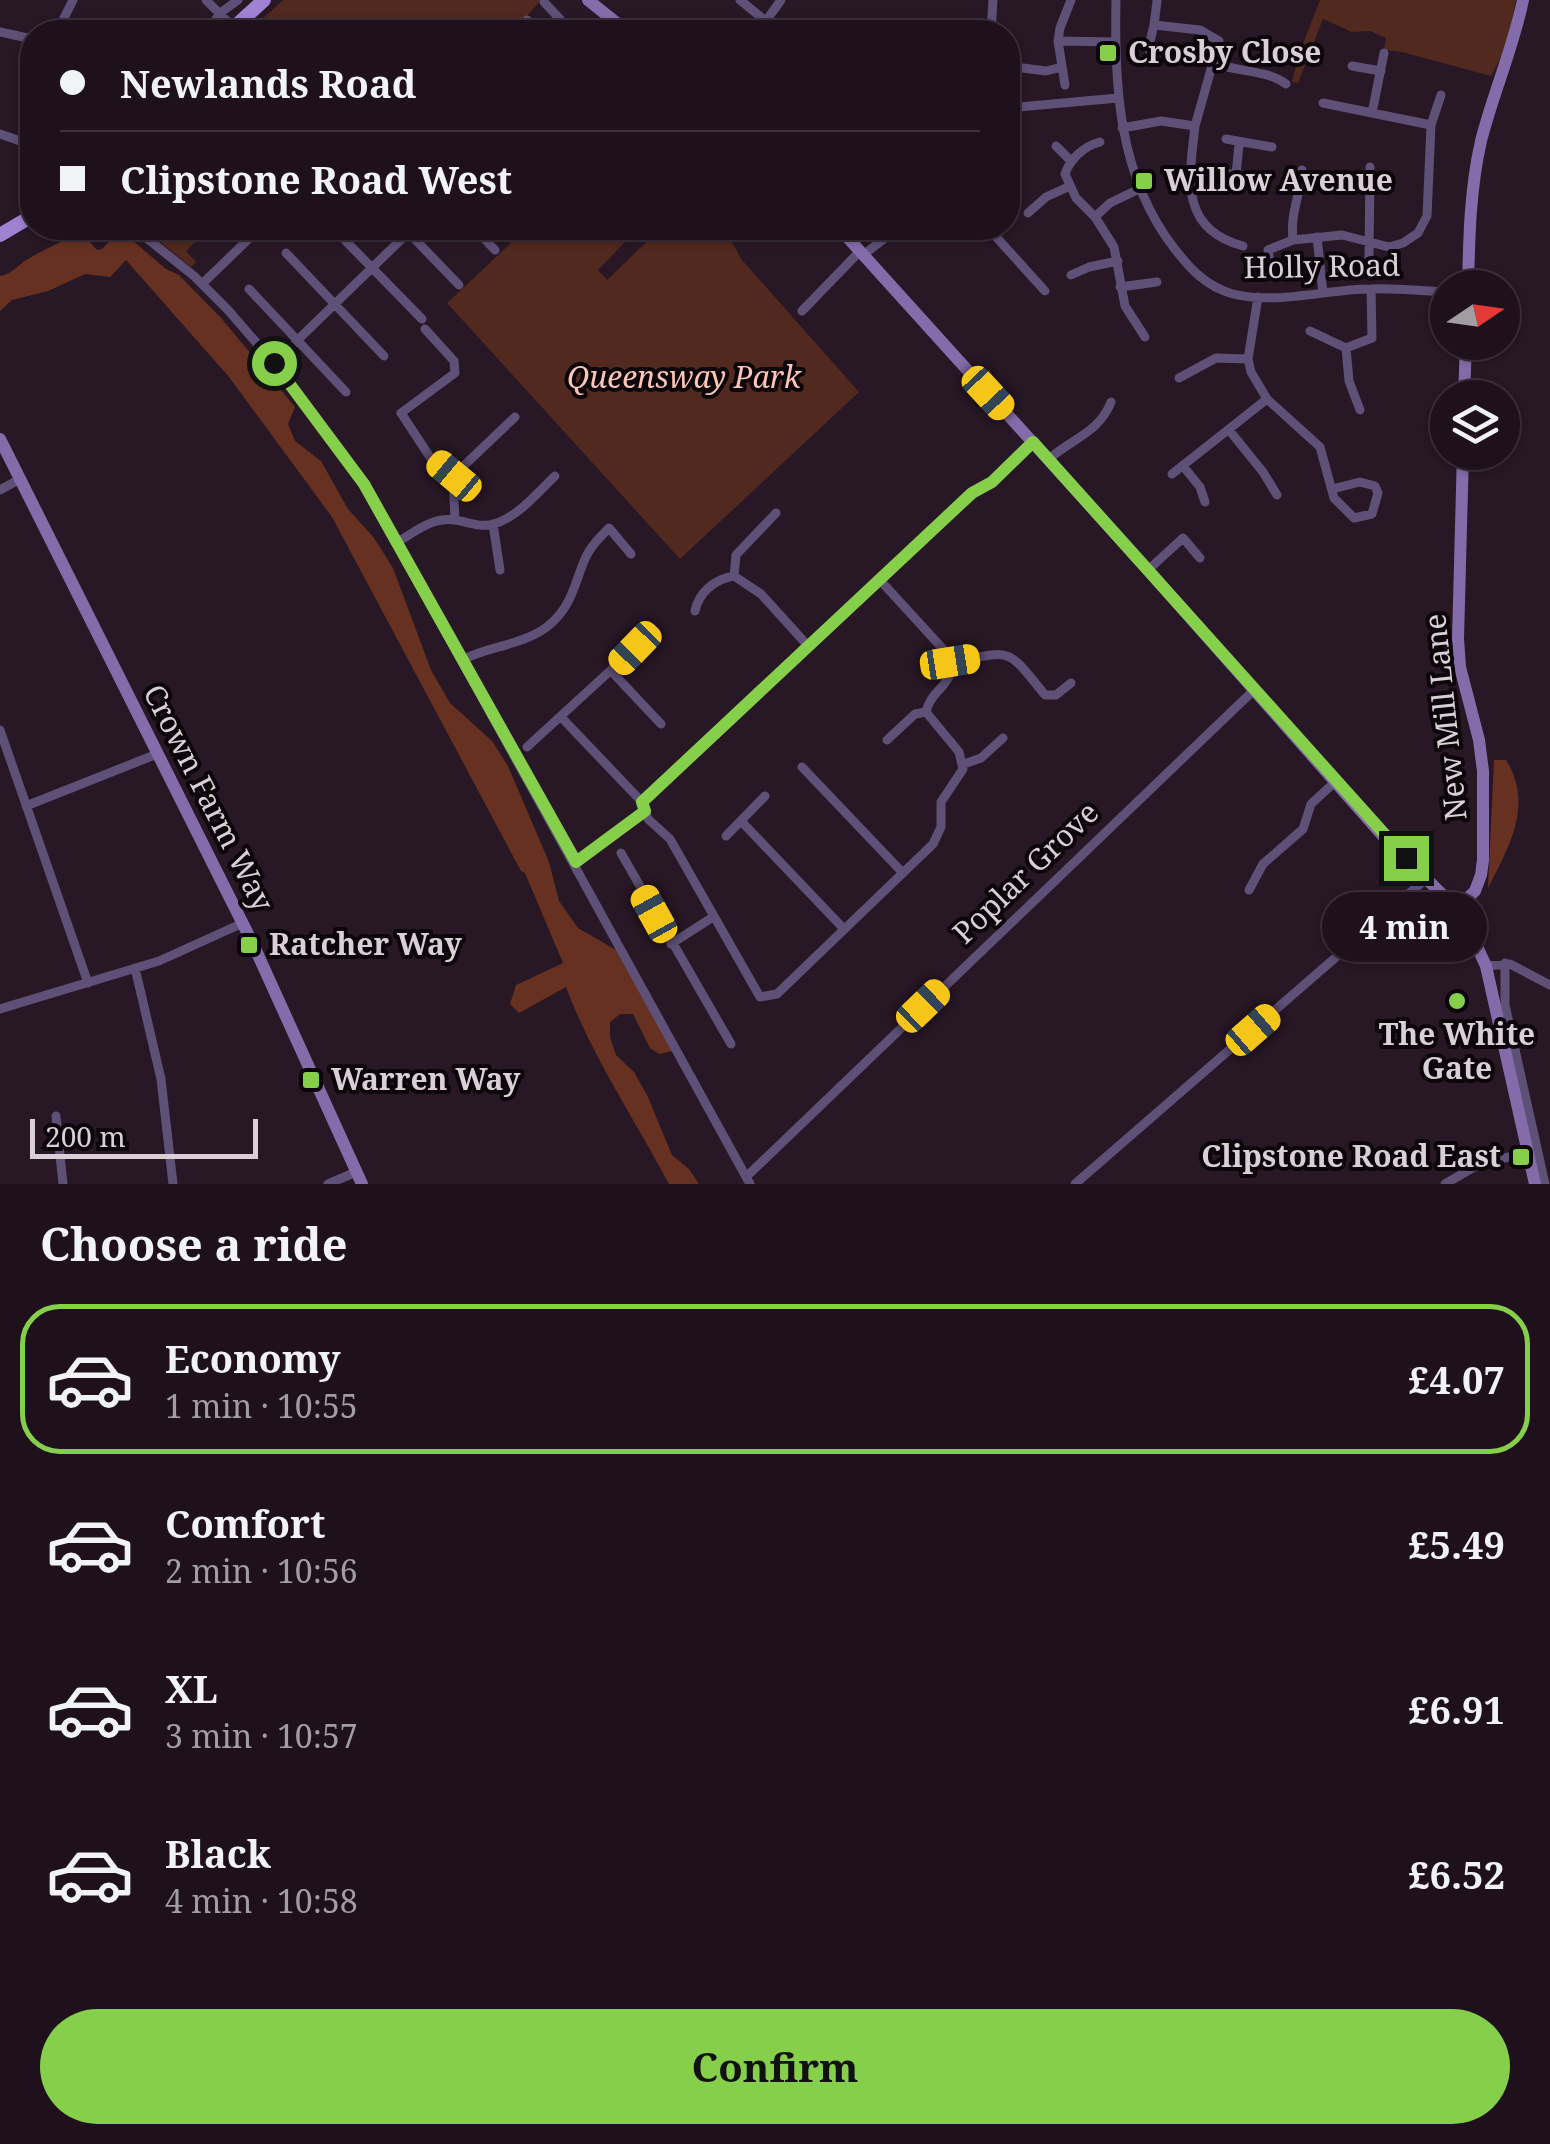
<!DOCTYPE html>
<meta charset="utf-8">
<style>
:root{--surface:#1e111c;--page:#2b1f29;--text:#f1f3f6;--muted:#a19da3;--line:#3c313b;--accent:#86cf4b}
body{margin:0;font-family:"Noto Serif",serif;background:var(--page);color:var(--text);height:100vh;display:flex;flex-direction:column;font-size:38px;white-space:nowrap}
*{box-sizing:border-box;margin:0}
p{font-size:32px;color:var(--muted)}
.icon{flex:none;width:55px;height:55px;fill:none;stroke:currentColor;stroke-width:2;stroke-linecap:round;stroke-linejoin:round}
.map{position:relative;height:1184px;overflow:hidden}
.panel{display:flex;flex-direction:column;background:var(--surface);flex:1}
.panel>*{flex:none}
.top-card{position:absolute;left:20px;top:20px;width:1000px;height:220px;border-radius:40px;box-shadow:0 2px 8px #0004,0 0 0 2px var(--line);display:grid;align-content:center;height:220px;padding:0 40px;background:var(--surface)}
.needle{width:65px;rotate:77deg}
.controls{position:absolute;left:1430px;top:270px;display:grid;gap:20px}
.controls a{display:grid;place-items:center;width:90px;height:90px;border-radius:50%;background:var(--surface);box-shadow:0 2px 8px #0004,0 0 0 2px var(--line);font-size:50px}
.scale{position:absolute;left:30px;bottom:25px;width:228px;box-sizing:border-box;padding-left:10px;border:5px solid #daced7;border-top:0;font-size:28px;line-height:35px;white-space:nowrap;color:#daced7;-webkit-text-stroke:8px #0c060b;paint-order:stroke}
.end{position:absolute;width:45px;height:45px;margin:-22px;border:12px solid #86cf4b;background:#111;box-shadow:0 0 0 5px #111}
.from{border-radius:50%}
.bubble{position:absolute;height:70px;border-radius:35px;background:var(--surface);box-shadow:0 2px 8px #0004,0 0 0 2px var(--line);font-size:32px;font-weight:700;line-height:70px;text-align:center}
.car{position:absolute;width:30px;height:60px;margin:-30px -15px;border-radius:12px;box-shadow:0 0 8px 2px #0007;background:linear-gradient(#f5c518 24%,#345 0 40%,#f5c518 0 76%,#345 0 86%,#f5c518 0)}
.top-card b{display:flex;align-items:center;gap:35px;height:95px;font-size:38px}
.top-card b+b{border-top:2px solid var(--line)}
.top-card i{width:25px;height:25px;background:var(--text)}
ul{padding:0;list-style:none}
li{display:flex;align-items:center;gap:30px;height:150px;margin:0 20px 15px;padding:0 20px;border:5px solid transparent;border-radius:40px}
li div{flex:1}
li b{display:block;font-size:38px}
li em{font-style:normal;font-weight:700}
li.selected{border-color:var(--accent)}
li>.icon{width:90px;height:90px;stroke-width:1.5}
h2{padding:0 40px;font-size:45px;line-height:120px}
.primary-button{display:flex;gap:20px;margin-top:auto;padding:20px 40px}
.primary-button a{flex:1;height:115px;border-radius:60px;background:var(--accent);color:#111;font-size:40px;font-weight:700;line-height:115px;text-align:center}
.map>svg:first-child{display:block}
.green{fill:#51291e}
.forest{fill:#673121}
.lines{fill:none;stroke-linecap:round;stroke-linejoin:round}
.street{stroke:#5e5077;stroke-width:9}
.secondary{stroke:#846cab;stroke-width:12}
.primary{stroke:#a082d3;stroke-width:14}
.route{stroke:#86cf4b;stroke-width:12}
.poi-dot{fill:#86cf4b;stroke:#0c060b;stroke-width:4}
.labels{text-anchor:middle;stroke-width:8;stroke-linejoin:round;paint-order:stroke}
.poi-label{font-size:30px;font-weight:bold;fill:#daced7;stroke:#0c060b;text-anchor:start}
.street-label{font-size:30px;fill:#daced7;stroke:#0c060b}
.park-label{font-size:30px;font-style:italic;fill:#fdc5b5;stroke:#0c060b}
</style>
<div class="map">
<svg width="1550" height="1184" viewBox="0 0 1550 1184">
<rect width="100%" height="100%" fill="#281725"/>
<!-- green -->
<path class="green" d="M283 0H541L513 32H248Z
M1320 0H1516L1508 44 1491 76 1402 52 1384 50 1386 38 1370 31 1352 32 1323 19 1298 83 1292 82 1299 54Z
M143 228H209L186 251 196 262 191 267Z
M527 228H626L621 233 627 240 598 270 607 280 661 228H718L731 240 742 260 859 392 680 559 447 303Z"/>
<!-- forest -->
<path class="forest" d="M120 230 166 269 179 275 222 319 295 407 288 424 295 441 321 461 348 509 374 538 393 568 431 670 450 703 492 741 508 766 549 862 559 901 578 928 616 950 673 1051 659 1054 650 1048 633 1014H620L610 1022V1037L616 1055 634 1072 647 1095 672 1155 689 1169 699 1184H669C634 1118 592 1057 566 987L519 1013 510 1004 516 985 563 963 525 873 521 871 332 517 229 377 126 260 110 277 85 274 48 291 12 300 0 311V276C13 274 17 265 28 259 44 249 63 242 80 231L97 250 102 249Z
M1494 760H1506C1534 804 1509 847 1488 888Z"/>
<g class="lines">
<!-- street -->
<path class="street" d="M206 0 234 28
M740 0 779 32
M1071 0 1060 28 1058 41 1115 42
M1116 0C1114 87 1119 177 1174 248 1190 269 1207 287 1233 294 1277 305 1327 289 1371 289 1396 288 1422 291 1448 292
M544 2 572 32
M527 20 539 32
M1154 25 1157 1
M0 32 32 39
M57 32 73 0
M208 32 219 14 238 0
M758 32 781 0
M991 32 993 0
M1058 41 1065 85
M1138 61 1150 60V41L1154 25 1200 30 1219 41 1195 126
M1211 62C1235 72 1269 70 1286 84
M1352 66 1381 71
M1023 68 1046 71 1062 67
M1323 103 1431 125
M1008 108 1118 98
M1372 113 1384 53
M1122 128 1161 121 1195 126C1189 178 1179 229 1243 246
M0 134 32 145
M1226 139 1272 147
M1056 146 1071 161
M1190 170 1243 175
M1302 170C1300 198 1290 211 1293 240L1342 235 1389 247 1403 243 1418 233 1427 216 1431 125 1441 95
M1236 175 1239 144
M1139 189 1110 203 1095 217 1114 247 1125 306 1145 337
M1028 213 1046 197 1068 187
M1095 217 1076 198 1065 174C1070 159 1084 146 1100 142
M134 228 194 276 228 310 274 363 364 484 750 1184
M333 228 422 319
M404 228 459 285
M474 228 495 250
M988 228 1045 291
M1317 237 1323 293
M286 253 384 356
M863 255 898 228
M1369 260 1370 167
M1071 275 1089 267 1118 261
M1272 277 1268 250 1293 240
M202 284 260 228
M1120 287 1157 282
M249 289 346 392
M1258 297 1248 359 1251 372 1267 399 1320 447 1334 498 1354 518 1372 514 1378 493 1375 486 1360 482 1332 489
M802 311 860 251
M425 329 454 361 455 373 401 413 430 457 453 476
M1310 331 1346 348
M274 363 413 228
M1179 378 1216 358 1248 359
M1360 410 1349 381 1346 348 1372 338 1371 289
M1229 430 1263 472 1277 495
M1049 459C1071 439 1099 433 1111 402
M1183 466 1200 487 1205 502
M1172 474 1267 399
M0 490 20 479
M455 520 453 476 515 417
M493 524 500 570
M398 542C416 531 432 517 455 520 468 522 480 528 494 524 518 517 537 493 555 476
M1148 570 1183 538 1200 558
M734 576 736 555 776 513
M695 611C699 592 715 579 734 576L761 594 809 647
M462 660C489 646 524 645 548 626 572 607 574 584 585 559 590 547 600 537 609 528L631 554
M950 662C1013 652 1004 644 1045 695H1056L1071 683
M612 672 661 724
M561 717 642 802
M0 730 88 983
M887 740 915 714 926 712
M527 747 635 648 656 640
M964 764 981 758 1003 738
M802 767 902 872
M26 806 157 754
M645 811 648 819 670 839 760 997 777 994 933 844 941 827V802L963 769 959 752 926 712C932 684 965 684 943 649L879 579
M645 811 642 802 972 493 992 482 1033 442
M741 821 843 928
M726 836 765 796
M621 853 731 1044
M576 862 645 811
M1249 890 1263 864 1303 829 1311 804 1336 781
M671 944 713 917
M1505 963V1005L1545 1184
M1486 966 1510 964 1550 985
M135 968 161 1079 173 1184
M0 1009 159 961 243 923
M56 1116 63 1184
M746 1177 1254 690
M328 1184 356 1172
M1075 1184 1427 878
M1445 1184 1481 1163 1528 1153"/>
<!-- secondary -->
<path class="secondary" d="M588 0 628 32
M839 228 1148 570 1384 837 1462 914 1486 966 1535 1184
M1468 288C1469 238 1470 189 1481 141 1493 93 1513 49 1523 0
M1464 398 1466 342
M0 439 253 944 362 1184
M1457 908 1475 891 1481 875 1483 860V771L1479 740 1460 667 1458 639 1463 452"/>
<!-- primary -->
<path class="primary" d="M229 32 264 0
M0 235 32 216"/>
</g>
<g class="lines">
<!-- route -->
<path class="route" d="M274 363 364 484 576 862 645 811 642 802 972 493 992 482 1033 442 1406 858"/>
</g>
<!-- markers -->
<g class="poi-dot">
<rect x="1098" y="43" width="20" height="20" rx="5"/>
<rect x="1134" y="171" width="20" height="20" rx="5"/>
<rect x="239" y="935" width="20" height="20" rx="5"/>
<circle cx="1457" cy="1001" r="10"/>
<rect x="301" y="1070" width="20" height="20" rx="5"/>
<rect x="1511" y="1147" width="20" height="20" rx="5"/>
</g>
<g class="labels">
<!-- poi labels -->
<g class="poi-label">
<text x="1128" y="63">Crosby Close</text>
<text x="1164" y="191">Willow Avenue</text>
<text x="269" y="955">Ratcher Way</text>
<text x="1457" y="1045" text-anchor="middle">The White<tspan x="1457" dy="34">Gate</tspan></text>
<text x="331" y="1090">Warren Way</text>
<text x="1501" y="1167" text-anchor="end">Clipstone Road East</text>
</g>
<!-- street labels -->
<g class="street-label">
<text transform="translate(1322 267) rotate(-1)" y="10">Holly Road</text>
<text transform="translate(1446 717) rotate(-96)" y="10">New Mill Lane</text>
<text transform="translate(208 798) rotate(63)" y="10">Crown Farm Way</text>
<text transform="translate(1026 873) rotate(-44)" y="10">Poplar Grove</text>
</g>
<!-- park labels -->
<g class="park-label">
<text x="684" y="388">Queensway Park</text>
</g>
</g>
</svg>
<div class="controls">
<a><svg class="needle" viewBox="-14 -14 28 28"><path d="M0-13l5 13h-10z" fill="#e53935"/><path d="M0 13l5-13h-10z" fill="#a19da3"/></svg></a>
<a><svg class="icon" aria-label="layers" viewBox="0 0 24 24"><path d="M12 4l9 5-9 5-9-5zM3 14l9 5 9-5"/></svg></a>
</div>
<div class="scale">200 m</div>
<i class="end from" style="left:274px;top:363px"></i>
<i class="end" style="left:1406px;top:858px"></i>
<div class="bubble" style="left:1322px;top:892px;width:165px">4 min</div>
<i class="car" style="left:988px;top:393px;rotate:137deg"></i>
<i class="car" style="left:454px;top:476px;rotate:310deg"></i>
<i class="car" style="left:635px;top:648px;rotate:224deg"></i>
<i class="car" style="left:950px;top:662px;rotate:81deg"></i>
<i class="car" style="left:654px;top:914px;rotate:331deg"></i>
<i class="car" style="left:923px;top:1006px;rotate:46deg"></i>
<i class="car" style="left:1253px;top:1030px;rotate:49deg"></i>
<div class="top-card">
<b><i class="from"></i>Newlands Road</b>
<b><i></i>Clipstone Road West</b>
</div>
</div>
<section class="panel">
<h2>Choose a ride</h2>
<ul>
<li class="selected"><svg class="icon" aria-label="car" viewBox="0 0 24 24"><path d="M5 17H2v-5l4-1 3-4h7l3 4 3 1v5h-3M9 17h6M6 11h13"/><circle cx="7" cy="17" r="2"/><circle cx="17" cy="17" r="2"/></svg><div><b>Economy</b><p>1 min · 10:55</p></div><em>£4.07</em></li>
<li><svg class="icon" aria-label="car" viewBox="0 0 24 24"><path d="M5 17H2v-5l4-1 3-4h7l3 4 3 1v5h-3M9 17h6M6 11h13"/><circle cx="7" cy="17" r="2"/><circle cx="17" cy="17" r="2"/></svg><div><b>Comfort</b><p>2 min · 10:56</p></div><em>£5.49</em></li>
<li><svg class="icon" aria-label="car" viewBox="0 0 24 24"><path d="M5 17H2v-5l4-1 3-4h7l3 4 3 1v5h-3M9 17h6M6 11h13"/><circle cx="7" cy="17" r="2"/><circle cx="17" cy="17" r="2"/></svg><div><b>XL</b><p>3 min · 10:57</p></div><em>£6.91</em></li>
<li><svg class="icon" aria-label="car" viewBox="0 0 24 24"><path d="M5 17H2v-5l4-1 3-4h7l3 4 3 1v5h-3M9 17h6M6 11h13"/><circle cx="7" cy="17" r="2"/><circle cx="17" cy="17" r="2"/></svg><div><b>Black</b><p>4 min · 10:58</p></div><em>£6.52</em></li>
</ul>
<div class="primary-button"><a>Confirm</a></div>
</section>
